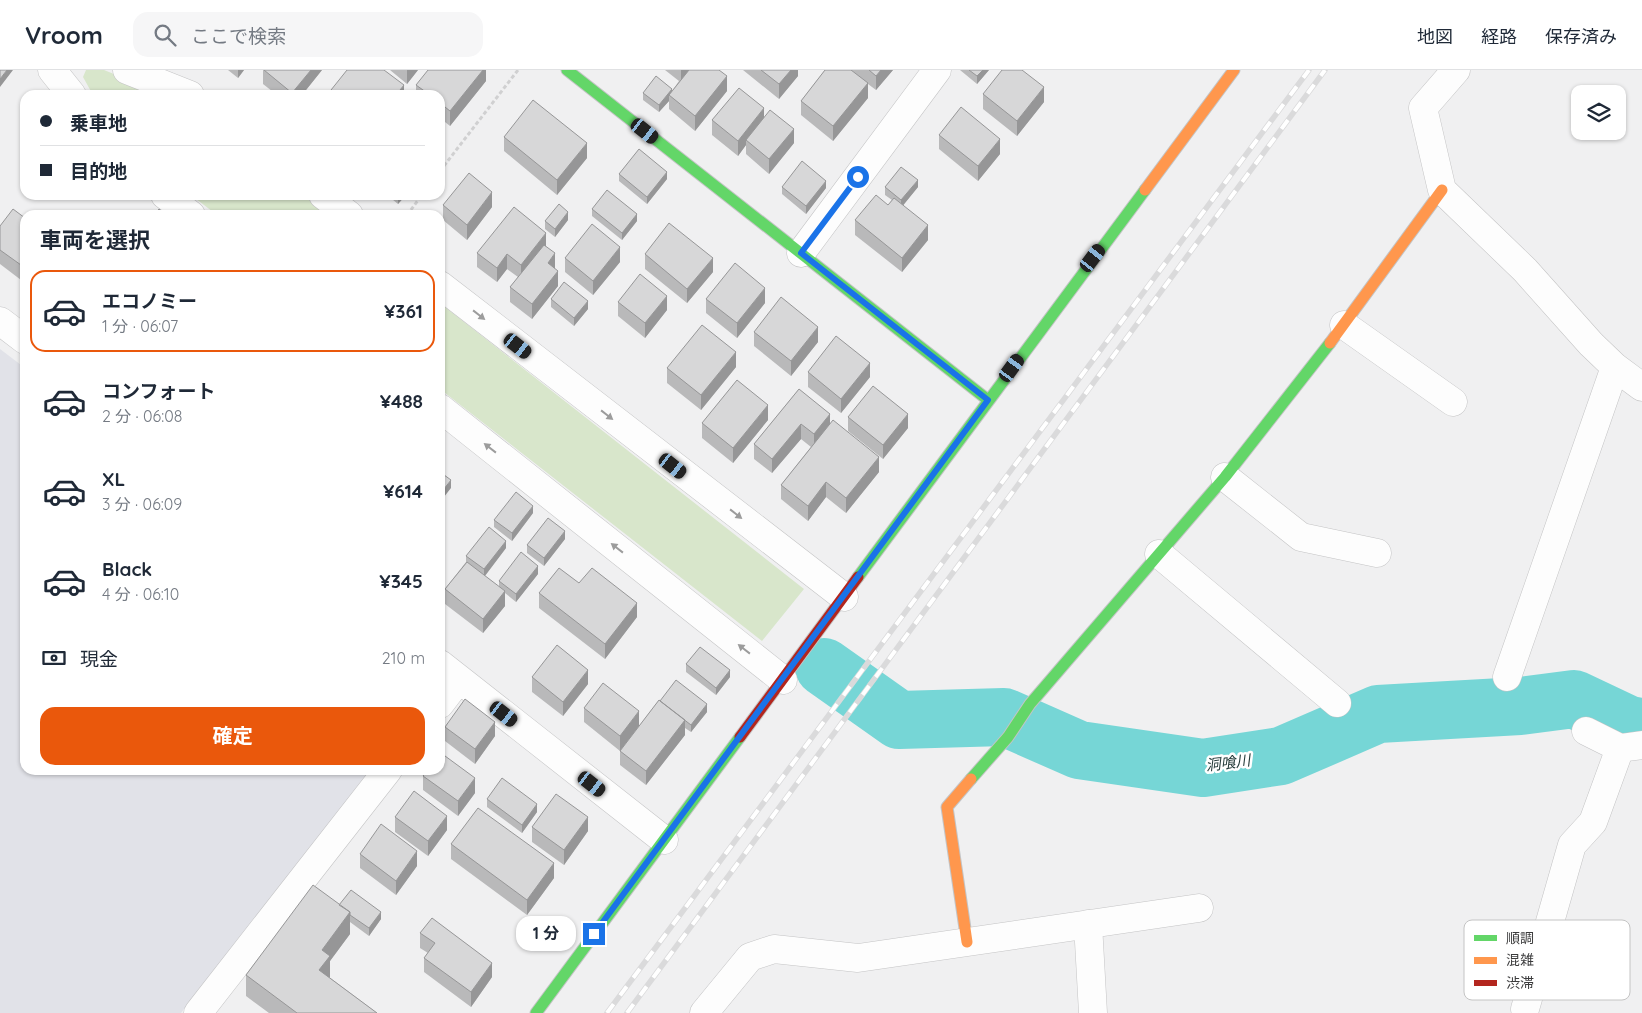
<!DOCTYPE html>
<html lang="ja">
<meta charset="utf-8">
<style>
:root{--surface:#fff;--page:#f6f6f7;--text:#1f2937;--muted:#747a83;--line:#e0e1e3;--accent:#ea580c}
body{margin:0;font-family:Quicksand,"Noto Sans JP",sans-serif;background:var(--page);color:var(--text);height:100vh;display:flex;flex-direction:column;font-size:19px;white-space:nowrap}
*{box-sizing:border-box;margin:0}
p{font-size:16px;color:var(--muted)}
.icon{flex:none;width:28px;height:28px;fill:none;stroke:currentColor;stroke-width:2;stroke-linecap:round;stroke-linejoin:round}
.map{position:relative;flex:1;overflow:hidden}
.drawer{position:absolute;left:20px;top:140px;width:425px;height:565px;display:flex;flex-direction:column;background:var(--surface);border-radius:15px;box-shadow:0 1px 4px #0004}
.drawer>*{flex:none}
.banner{position:absolute;left:20px;top:20px;width:425px;height:110px;border-radius:15px;box-shadow:0 1px 4px #0004;display:grid;align-content:center;height:110px;padding:0 20px;background:var(--surface)}
.fabs{position:absolute;left:1571px;top:15px;display:grid;gap:10px}
.fabs a{display:grid;place-items:center;width:55px;height:55px;border-radius:10px;background:var(--surface);box-shadow:0 1px 4px #0004;font-size:25px}
.end{position:absolute;width:22px;height:22px;margin:-11px;border:6px solid #1a73e8;background:#fff;box-shadow:0 0 0 2px #fff}
.from{border-radius:50%}
.bubble{position:absolute;height:35px;border-radius:15px;background:var(--surface);box-shadow:0 1px 4px #0004;font-size:16px;font-weight:700;line-height:35px;text-align:center}
.car{position:absolute;width:15px;height:30px;margin:-15px -8px;border-radius:6px;box-shadow:0 0 4px 1px #0007;background:linear-gradient(#222 24%,#8ab4d8 0 40%,#222 0 76%,#8ab4d8 0 86%,#222 0)}
.banner b{display:flex;align-items:center;gap:18px;height:48px;font-size:19px}
.banner b+b{border-top:1px solid var(--line)}
.banner i{width:12px;height:12px;background:var(--text)}
ul{padding:0;list-style:none}
li{display:flex;align-items:center;gap:15px;height:82px;margin:0 10px 8px;padding:0 10px;border:2px solid transparent;border-radius:15px}
li div{flex:1}
li b{display:block;font-size:19px}
li em{font-style:normal;font-weight:700}
li.current{border-color:var(--accent)}
li>.icon{width:45px;height:45px;stroke-width:1.5}
h2{padding:0 20px;font-size:22px;line-height:60px}
.pay{display:flex;align-items:center;gap:12px;height:55px;padding:0 20px;font-size:19px}
.pay p{margin-inline-start:auto}
.primary-button{display:flex;gap:10px;margin-top:auto;padding:10px 20px}
.primary-button a{flex:1;height:58px;border-radius:15px;background:var(--accent);color:#fff;font-size:20px;font-weight:700;line-height:58px;text-align:center}
header{display:flex;align-items:center;gap:30px;box-sizing:border-box;height:70px;padding:0 25px;background:var(--surface);border-bottom:1px solid var(--line)}
header strong{font-size:24px}
nav{display:flex;gap:28px;margin-inline-start:auto;font-size:18px}
.search{width:350px;height:45px;background:var(--page);display:flex;align-items:center;gap:12px;box-sizing:border-box;padding:0 18px;border-radius:15px;color:var(--muted);font-size:19px}
.map>svg:first-child{display:block}
.built{fill:#e1e2e8}
.green{fill:#d8e6cb}
.lines{fill:none;stroke-linecap:round;stroke-linejoin:round}
.river{stroke:#76d6d6;stroke-width:58}
.street-casing{stroke:#c4c4c5;stroke-width:29}
.fast-casing{stroke:#c4c4c5;stroke-width:13}
.slow-casing{stroke:#c4c4c5;stroke-width:13}
.jam-casing{stroke:#c4c4c5;stroke-width:13}
.path{stroke:#d0d0d1;stroke-width:3;stroke-dasharray:4 2.5;stroke-linecap:butt}
.street{stroke:#fdfdfd;stroke-width:28}
.fast{stroke:#63d668;stroke-width:11}
.slow{stroke:#ff974d;stroke-width:11}
.jam{stroke:#b3261e;stroke-width:11}
.rail-casing{stroke:#dadadb;stroke-width:5.5}
.rail{stroke:#fff;stroke-width:4;stroke-dasharray:11;stroke-linecap:butt}
.wall{fill:#b9b9ba}
.shaded-wall{fill:#969697}
.building{fill:#d7d7d8;stroke:#969697}
.oneway{fill:#9c9c9c}
.route{stroke:#1a73e8;stroke-width:6}
.labels{text-anchor:middle;stroke-width:5;stroke-linejoin:round;paint-order:stroke}
.water-label{font-size:15px;font-style:italic;fill:#1f3635;stroke:#fff}
.key{fill:#fff;stroke:#c4c4c4;stroke-width:1}
.key-label{font-size:14px;fill:#3b3b3c}
</style>
<header>
<strong>Vroom</strong>
<div class="search"><svg class="icon" aria-label="search" viewBox="0 0 24 24"><circle cx="10" cy="10" r="6"/><path d="M15 15l6 6"/></svg>ここで検索</div>
<nav><a>地図</a><a>経路</a><a>保存済み</a></nav>
</header>
<div class="map">
<svg width="1642" height="943" viewBox="0 0 1642 943">
<rect width="100%" height="100%" fill="#f0f0f1"/>
<!-- built -->
<path class="built" d="M0 279 25 298V700H374L181 943H0Z"/>
<!-- green -->
<path class="green" d="M86 0H104L166 25H93L83 7Z
M191 125H303L328 145H217Z
M440 233 804 519 762 571 440 319Z"/>
<g class="lines">
<!-- river -->
<path class="river" d="M824 597 899 650 1004 647 1079 680 1203 698 1281 686 1378 644 1520 636 1574 629 1629 655 1642 657"/>
<!-- street casing -->
<g class="street-casing">
<path id="street" d="M52 0 72 25
M127 0 190 25
M1456 0 1423 38 1442 120 1525 200 1591 274 1615 297 1642 317
M165 125 191 145
M323 125 349 145
M801 183 937 0
M440 215 844 527
M0 251 25 270
M1344 255 1453 332
M440 338 783 610
M1225 407 1301 467 1377 483
M1159 484 1337 633
M440 594 664 770
M1507 607 1615 297
M440 634 459 609
M1586 661 1620 678 1642 675
M1088 854 1093 943
M1525 939 1572 775 1593 752 1620 678
M198 943 388 700
M704 943 750 887 774 879 858 888 1199 838"/>
</g>
<!-- fast casing -->
<g class="fast-casing">
<path id="fast" d="M567 0 988 330
M858 507 1145 120
M971 709 1008 667 1030 634 1225 407 1330 273
M536 943 740 667"/>
</g>
<!-- slow casing -->
<g class="slow-casing">
<path id="slow" d="M1145 120 1234 0
M1330 273 1442 120
M967 872 947 737 971 709"/>
</g>
<!-- jam casing -->
<g class="jam-casing">
<path id="jam" d="M740 667 858 507"/>
</g>
<!-- path -->
<path class="path" d="M440 101 518 0
M407 145 422 125"/>
<!-- street -->
<use href="#street" class="street"/>
<!-- fast -->
<use href="#fast" class="fast"/>
<!-- slow -->
<use href="#slow" class="slow"/>
<!-- jam -->
<use href="#jam" class="jam"/>
<!-- rail casing -->
<g class="rail-casing">
<path id="rail" d="M607 943 1309 0
M627 943 1325 0"/>
</g>
<!-- rail -->
<use href="#rail" class="rail"/>
</g>
<!-- wall -->
<path class="wall" d="M228 0H244L238 8Z
M263 0H322L302 25H277L263 14Z
M390 0H418L407 14Z
M486 0V11L450 56 440 48V25H416V15Z
M665 0H719L727 21 695 61 669 39V31L659 42 643 30V23L672 21 679 11Z
M743 0H798V6L779 29Z
M825 0H893L876 20 868 14V28L833 71 801 45V31Z
M960 0H989L977 14Z
M983 24 1044 32 1017 66 983 39Z
M764 47 794 73 769 104 746 84V75L738 86 712 65V50Z
M939 65 1000 84 978 111 939 79Z
M504 67 587 88 557 125 504 81Z
M619 104 667 109 647 134 619 111Z
M782 117 826 118 806 144 782 124Z
M885 117H918L903 135 928 170 902 202 855 165V150L888 135 892 130 885 125Z
M387 125H406L398 134Z
M443 135 492 137 467 170 443 150Z
M592 139 637 151 622 170 592 146Z
M25 148V219L23 217V207L21 210 0 194V156Z
M568 150 555 167 545 159V151Z
M546 176 555 198 558 216 532 249 510 232V217L518 207 507 199 497 212 477 197V183Z
M645 184 713 202 687 233 645 199Z
M565 188 620 192 593 225 565 202Z
M551 229 588 239 574 256 551 237Z
M706 229 765 233 737 268 706 243Z
M618 232 667 240 645 268 618 246Z
M754 262 818 272 791 306 754 276Z
M736 297 701 340 667 313V298Z
M808 302 870 307 841 343 808 317Z
M799 319 830 353 879 402 846 443 826 427 808 451 781 429V415L811 377 801 369 772 403 754 389V374Z
M848 347 908 358 883 389 848 361Z
M768 350 733 393 702 368V353Z
M533 443 512 471 494 457V450Z
M565 469 544 496 527 483V475Z
M506 478 485 506 499 517V511L538 504 516 532 505 523V536L483 563 445 534V519L466 492V486Z
M579 513 637 547 605 589 539 538V523Z
M686 594 730 607 716 625 686 602Z
M532 607 588 614 563 646 532 622Z
M659 630 707 642 691 662 685 658V665L646 715 620 695V681Z
M584 638 639 656 620 681 584 652Z
M445 657 495 666 475 694 445 671Z
M423 706 475 723 458 746 423 720Z
M487 729 537 742 522 763 487 737Z
M395 747 447 760 428 786 395 762Z
M532 757 588 761 564 795 532 772Z
M451 774 554 808 527 845 451 789Z
M360 784 417 796 396 825 360 798Z
M339 835 381 849 369 866 350 852V864L330 891 329 907 377 943H269L246 926V905Z
M420 863 492 907 471 937 424 902V888L428 883 420 878Z"/>
<!-- shaded-wall -->
<path class="shaded-wall" d="M7 0H13L0 17V9Z
M238 0H244L238 8Z
M311 0H322L302 25H292V23Z
M407 0H418L407 14Z
M483 0H486V11L450 56V41Z
M681 0H691L681 12Z
M791 0H798V6L779 29V14Z
M881 0H893L876 20V6Z
M983 0H989L977 14V6Z
M727 6V21L695 61V46Z
M868 13V28L833 71V56Z
M404 15V25H396Z
M1044 17V32L1017 66V51Z
M672 19V26L669 25V31L659 42V35Z
M764 38V53L746 70V75L738 86V71Z
M794 59V73L769 104V89Z
M1000 69V84L978 111V96Z
M587 73V88L557 125V110Z
M667 102V109L647 134V127Z
M918 110V117L901 138V130Z
M826 111V118L806 144V136Z
M492 122V137L467 170V155Z
M398 125H406L398 134Z
M568 142V150L555 167V159Z
M637 144V151L622 170V163Z
M928 155V170L902 202V188Z
M546 163V178L521 209V195Z
M620 177V192L593 225V211Z
M555 183V198L548 207V193Z
M507 184V199L497 212V198Z
M713 188V202L687 233V219Z
M25 190V204L23 203V207L21 210V195Z
M558 201V216L532 249V234Z
M765 218V233L737 268V253Z
M667 226V240L645 268V253Z
M588 231V239L574 256V248Z
M818 257V272L791 306V291Z
M736 282V297L701 340V325Z
M870 293V307L841 343V329Z
M768 335V350L733 393V378Z
M830 344V358L814 379V364Z
M908 344V358L883 389V375Z
M801 354V369L772 403V389Z
M879 387V402L846 443V428Z
M451 410V418L440 432V424Z
M826 412V427L808 451V436Z
M533 436V443L512 471V463Z
M565 461V469L544 496V488Z
M506 471V478L484 507V499Z
M538 496V504L516 532V524Z
M505 521V536L483 563V549Z
M637 533V547L605 589V574Z
M588 600V614L563 646V632Z
M730 600V607L716 625V618Z
M707 634V642L691 662V655Z
M639 641V656L620 681V666Z
M685 650V665L646 715V701Z
M495 652V666L475 694V679Z
M475 708V723L458 746V731Z
M537 734V742L522 763V755Z
M447 746V760L428 786V771Z
M588 747V761L564 795V780Z
M417 781V796L396 825V811Z
M554 793V808L527 845V830Z
M350 842V864L330 891V907L319 921V900L322 880Z
M381 842V849L369 866V858Z
M492 893V907L471 937V922Z"/>
<!-- building -->
<path class="building" d="M0 0H7L0 9Z
M264 0H311L292 23Z
M347 0H384L404 15 396 25H327Z
M428 0H483L450 41 440 33V25H430L416 15Z
M689 0H719L727 6 695 46 669 25Z
M761 0H791L779 14Z
M825 0H851L868 13 833 56 801 31Z
M869 0H881L876 6Z
M969 0H983L977 6Z
M1002 0H1022L1044 17 1017 51 983 24Z
M656 6 672 19 659 35 643 23Z
M739 18 764 38 738 71 712 50Z
M533 30 587 73 557 110 504 67Z
M961 37 1000 69 978 96 939 65Z
M770 40 794 59 769 89 746 70Z
M639 79 667 102 647 127 619 104Z
M802 91 826 111 806 136 782 117Z
M901 97 918 110 901 130 885 117Z
M469 103 492 122 467 155 443 135Z
M607 120 637 144 622 163 592 139Z
M876 125 888 135 894 128 928 155 902 188 855 150Z
M559 134 568 142 555 159 545 151Z
M514 137 546 163 521 195 507 184 497 198 477 183Z
M13 139 25 148V190L21 195 0 180V156Z
M159 139 166 145H154Z
M669 153 713 188 687 219 645 184Z
M592 154 620 177 593 211 565 188Z
M544 175 555 183 548 193 558 201 532 234 510 217Z
M735 193 765 218 737 253 706 229Z
M640 204 667 226 645 253 618 232Z
M564 212 588 231 574 248 551 229Z
M781 227 818 257 791 291 754 262Z
M702 255 736 282 701 325 667 298Z
M836 266 870 293 841 329 808 302Z
M737 310 768 335 733 378 702 353Z
M873 316 908 344 883 375 848 347Z
M799 319 830 344 814 364 801 354 772 389 754 374Z
M833 350 879 387 846 428 826 412 808 436 781 415Z
M440 402 451 410 440 424Z
M516 422 533 436 512 463 494 450Z
M548 448 565 461 544 488 527 475Z
M489 457 506 471 484 499 466 486Z
M521 482 538 496 516 524 499 511Z
M467 492 505 521 483 549 445 519Z
M559 498 579 513 592 498 637 533 605 574 539 523Z
M557 575 588 600 563 632 532 607Z
M700 577 730 600 716 618 686 594Z
M676 610 707 634 691 655 660 631Z
M603 613 639 641 620 666 584 638Z
M465 629 495 652 475 679 445 657Z
M659 630 685 650 646 701 620 681Z
M440 683H441L475 708 458 731 423 706 428 700H440Z
M502 708 537 734 522 755 487 729Z
M414 721 447 746 428 771 395 747Z
M556 724 588 747 564 780 532 757Z
M478 738 554 793 527 830 451 774Z
M381 754 417 781 396 811 360 784Z
M313 815 350 842 322 880 330 886 319 900 377 943H297L246 905Z
M351 820 381 842 369 858 350 845V842L339 835Z
M432 848 492 893 471 922 424 888 435 873 420 863Z"/>
<!-- one-way arrows -->
<defs><path id="oneway-solid" d="M-6-.8H1V-3.2L6.5 0L1 3.2V.8H-6Z" transform="scale(1.25)"/></defs>
<g class="oneway">
<use href="#oneway-solid" transform="translate(479 245) rotate(38)"/>
<use href="#oneway-solid" transform="translate(607 345) rotate(38)"/>
<use href="#oneway-solid" transform="translate(490 378) rotate(-142)"/>
<use href="#oneway-solid" transform="translate(736 444) rotate(38)"/>
<use href="#oneway-solid" transform="translate(617 478) rotate(-142)"/>
<use href="#oneway-solid" transform="translate(744 579) rotate(-142)"/>
</g>
<g class="lines">
<!-- route -->
<path class="route" d="M594 864 988 330 801 183 858 107"/>
</g>
<g class="labels">
<!-- water labels -->
<g class="water-label">
<text transform="translate(1228 693) rotate(-7)" y="5">洞喰川</text>
</g>
</g>
<!-- legend -->
<rect x="1464" y="850" width="166" height="80" rx="8" class="key"/>
<rect x="1474" y="865" width="23" height="6" fill="#63d668"/>
<rect x="1474" y="887" width="23" height="7" fill="#ff974d"/>
<rect x="1474" y="910" width="23" height="6" fill="#b3261e"/>
<g class="key-label">
<text x="1506" y="873">順調</text>
<text x="1506" y="895">混雑</text>
<text x="1506" y="918">渋滞</text>
</g>
</svg>
<div class="fabs">
<a><svg class="icon" aria-label="layers" viewBox="0 0 24 24"><path d="M12 4l9 5-9 5-9-5zM3 14l9 5 9-5"/></svg></a>
</div>
<i class="end from" style="left:858px;top:107px"></i>
<i class="end" style="left:594px;top:864px"></i>
<div class="bubble" style="left:516px;top:846px;width:60px">1 分</div>
<i class="car" style="left:645px;top:61px;rotate:128deg"></i>
<i class="car" style="left:1093px;top:188px;rotate:37deg"></i>
<i class="car" style="left:518px;top:276px;rotate:128deg"></i>
<i class="car" style="left:1012px;top:298px;rotate:36deg"></i>
<i class="car" style="left:673px;top:396px;rotate:128deg"></i>
<i class="car" style="left:504px;top:644px;rotate:128deg"></i>
<i class="car" style="left:592px;top:714px;rotate:128deg"></i>
<div class="banner">
<b><i class="from"></i>乗車地</b>
<b><i></i>目的地</b>
</div>
<section class="drawer">
<h2>車両を選択</h2>
<ul>
<li class="current"><svg class="icon" aria-label="car" viewBox="0 0 24 24"><path d="M5 17H2v-5l4-1 3-4h7l3 4 3 1v5h-3M9 17h6M6 11h13"/><circle cx="7" cy="17" r="2"/><circle cx="17" cy="17" r="2"/></svg><div><b>エコノミー</b><p>1 分 · 06:07</p></div><em>¥361</em></li>
<li><svg class="icon" aria-label="car" viewBox="0 0 24 24"><path d="M5 17H2v-5l4-1 3-4h7l3 4 3 1v5h-3M9 17h6M6 11h13"/><circle cx="7" cy="17" r="2"/><circle cx="17" cy="17" r="2"/></svg><div><b>コンフォート</b><p>2 分 · 06:08</p></div><em>¥488</em></li>
<li><svg class="icon" aria-label="car" viewBox="0 0 24 24"><path d="M5 17H2v-5l4-1 3-4h7l3 4 3 1v5h-3M9 17h6M6 11h13"/><circle cx="7" cy="17" r="2"/><circle cx="17" cy="17" r="2"/></svg><div><b>XL</b><p>3 分 · 06:09</p></div><em>¥614</em></li>
<li><svg class="icon" aria-label="car" viewBox="0 0 24 24"><path d="M5 17H2v-5l4-1 3-4h7l3 4 3 1v5h-3M9 17h6M6 11h13"/><circle cx="7" cy="17" r="2"/><circle cx="17" cy="17" r="2"/></svg><div><b>Black</b><p>4 分 · 06:10</p></div><em>¥345</em></li>
</ul>
<div class="pay"><svg class="icon" aria-label="cash" viewBox="0 0 24 24"><path d="M3 7h18v10H3z"/><circle cx="12" cy="12" r="2"/></svg>現金<p>210 m</p></div>
<div class="primary-button"><a>確定</a></div>
</section>
</div>
